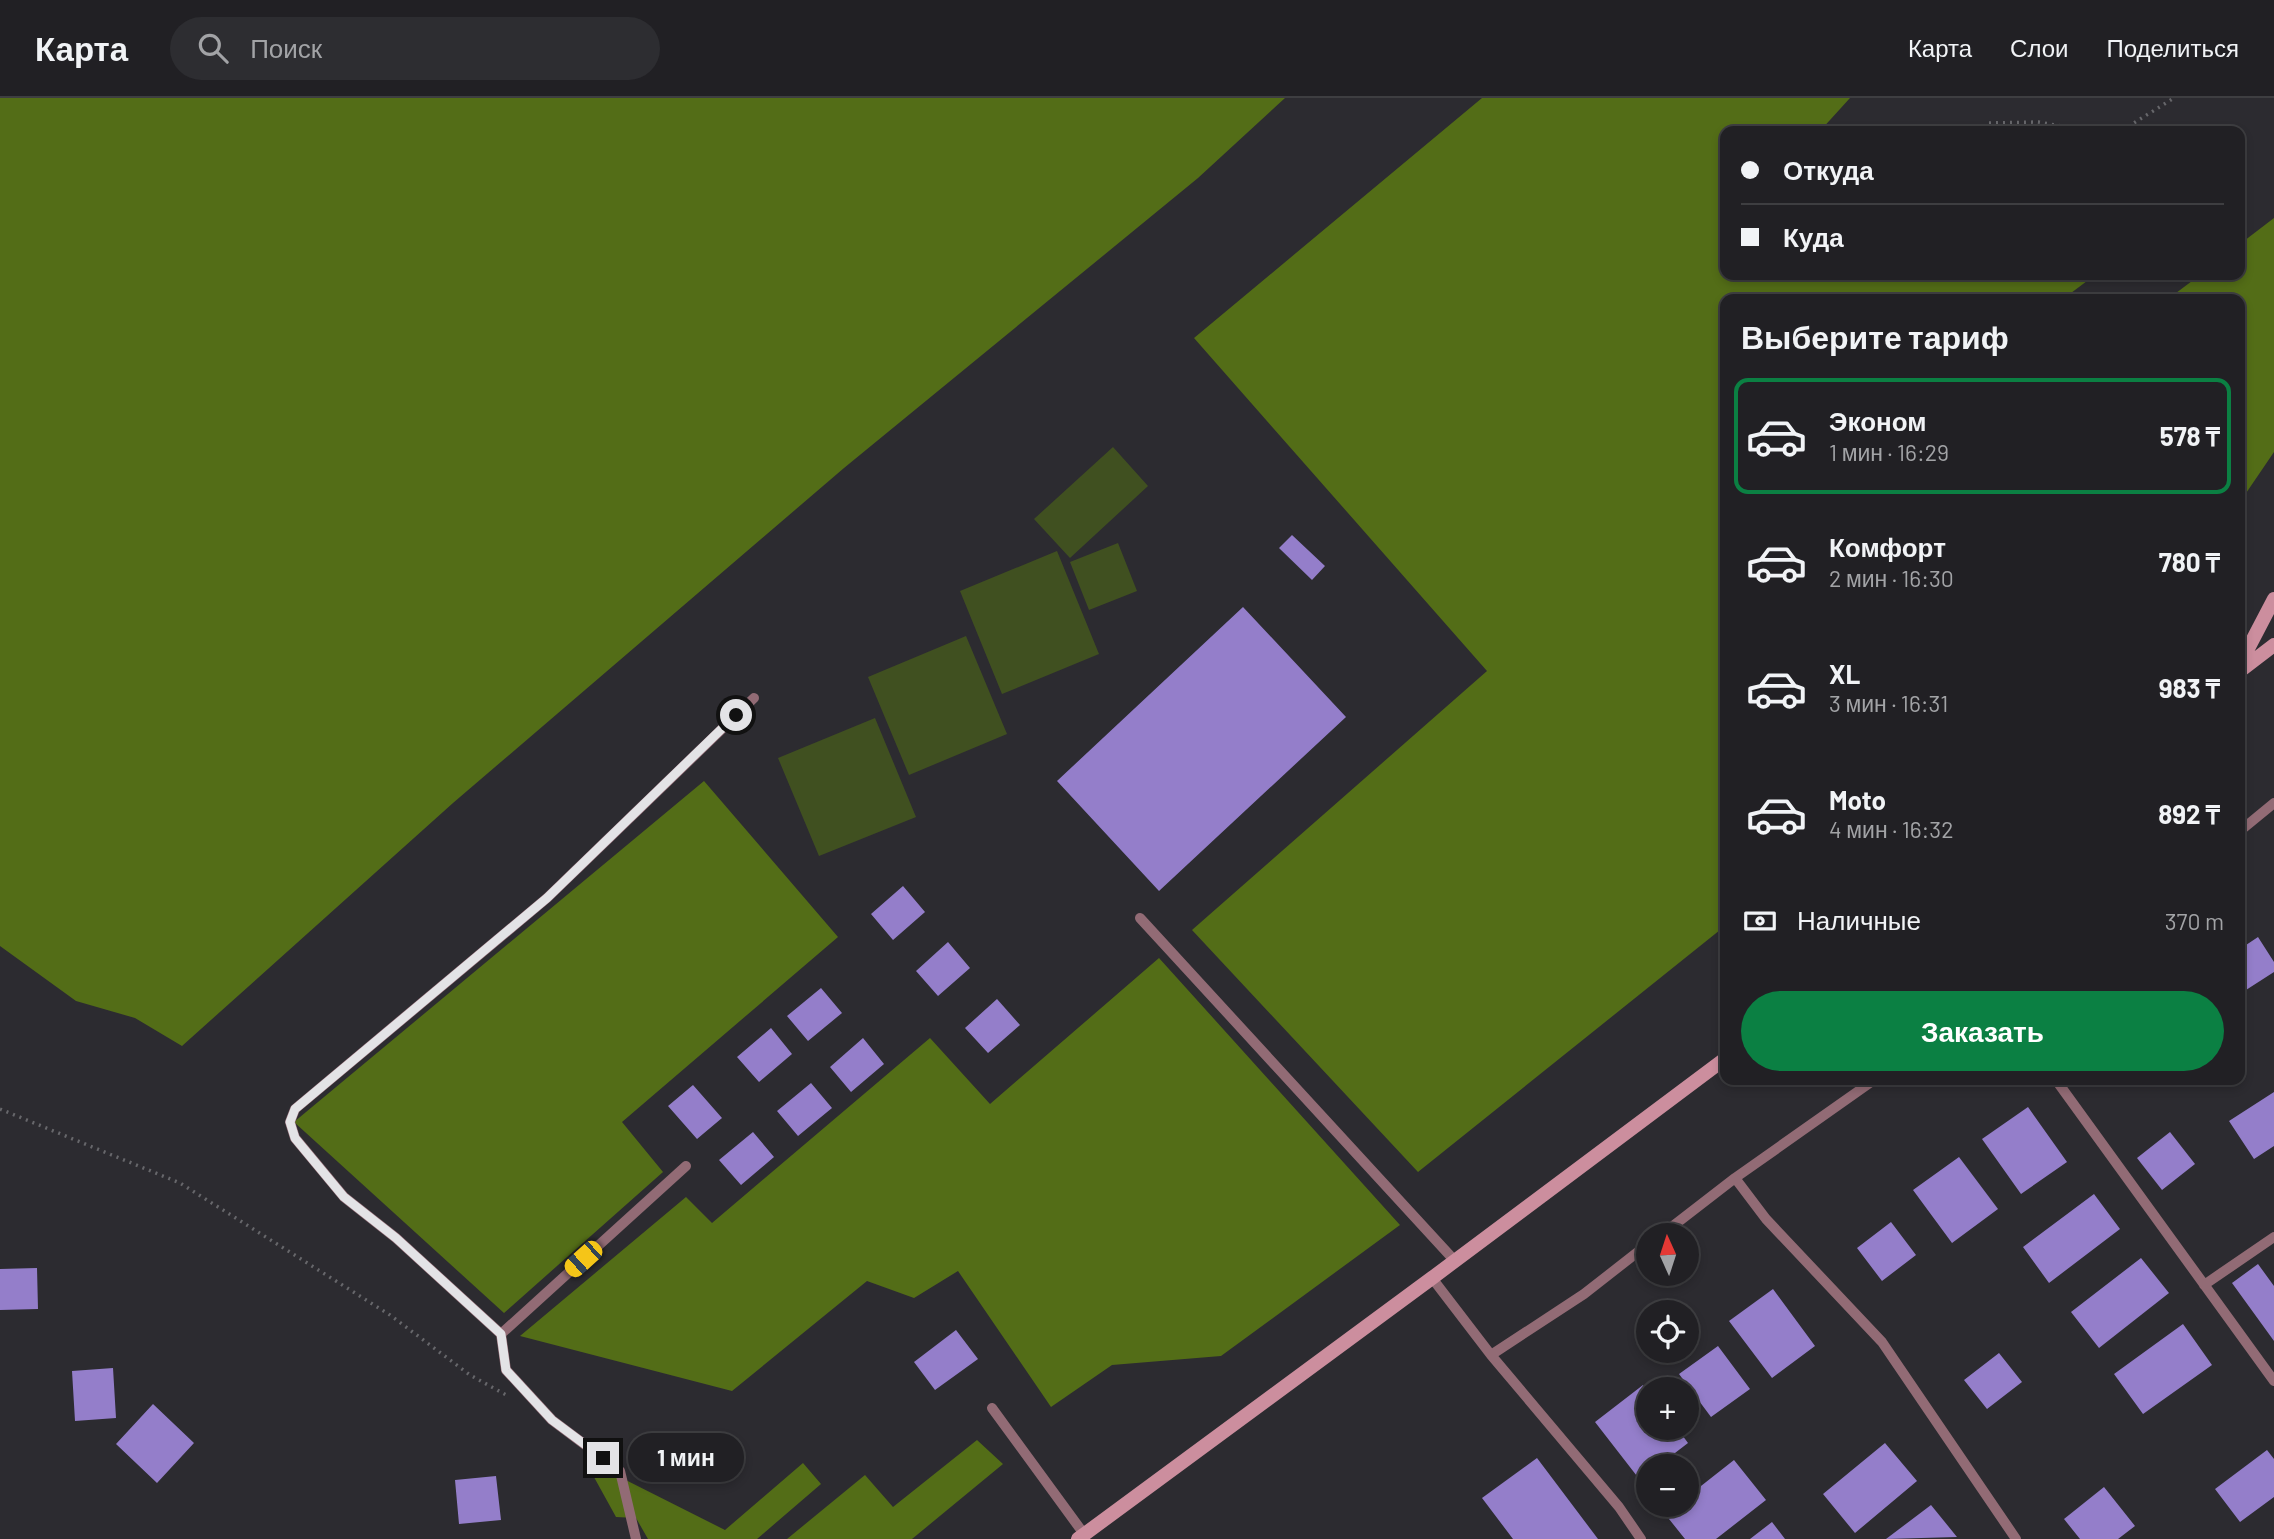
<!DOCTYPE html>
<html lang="ru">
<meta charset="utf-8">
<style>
:root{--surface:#212024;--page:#2d2d31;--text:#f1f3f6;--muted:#a2a3a6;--line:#3e3e41;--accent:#0b8043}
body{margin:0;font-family:Barlow,sans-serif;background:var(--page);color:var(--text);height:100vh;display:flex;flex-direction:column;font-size:26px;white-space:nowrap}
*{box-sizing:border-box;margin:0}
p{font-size:23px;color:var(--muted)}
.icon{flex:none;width:38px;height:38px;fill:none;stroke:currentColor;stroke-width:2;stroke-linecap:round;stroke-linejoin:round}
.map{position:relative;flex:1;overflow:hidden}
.sheet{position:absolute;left:1720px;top:196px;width:525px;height:791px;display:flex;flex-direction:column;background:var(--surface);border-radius:14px;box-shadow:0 4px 10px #0003,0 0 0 2px var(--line)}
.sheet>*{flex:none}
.banner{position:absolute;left:1720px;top:28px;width:525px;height:154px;border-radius:14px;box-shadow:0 4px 10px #0003,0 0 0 2px var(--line);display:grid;align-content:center;height:154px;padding:0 21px;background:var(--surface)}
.needle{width:46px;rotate:357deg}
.buttons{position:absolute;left:1636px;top:1125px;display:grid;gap:14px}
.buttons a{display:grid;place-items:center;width:63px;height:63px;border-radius:50%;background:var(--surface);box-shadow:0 4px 10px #0003,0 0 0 2px var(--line);font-size:35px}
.end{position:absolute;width:32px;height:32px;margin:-16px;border:9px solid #e3e3e6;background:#111;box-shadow:0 0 0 4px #111}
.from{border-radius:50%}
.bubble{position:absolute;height:49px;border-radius:24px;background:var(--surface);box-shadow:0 4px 10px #0003,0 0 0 2px var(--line);font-size:23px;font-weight:700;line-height:49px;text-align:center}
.car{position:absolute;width:21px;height:42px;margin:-21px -10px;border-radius:9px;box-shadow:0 0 5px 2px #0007;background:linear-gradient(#f5c518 24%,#345 0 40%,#f5c518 0 76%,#345 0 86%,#f5c518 0)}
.banner b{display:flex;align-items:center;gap:24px;height:66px;font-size:26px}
.banner b+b{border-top:2px solid var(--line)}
.banner i{width:18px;height:18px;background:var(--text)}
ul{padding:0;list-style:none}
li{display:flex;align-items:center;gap:21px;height:116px;margin:0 14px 10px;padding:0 7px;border:4px solid transparent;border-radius:14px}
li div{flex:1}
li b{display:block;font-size:26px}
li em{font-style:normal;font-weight:700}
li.current{border-color:var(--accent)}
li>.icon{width:63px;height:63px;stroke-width:1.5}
h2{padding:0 21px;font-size:32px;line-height:84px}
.pay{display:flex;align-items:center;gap:18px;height:77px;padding:0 21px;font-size:26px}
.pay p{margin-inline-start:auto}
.cta{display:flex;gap:14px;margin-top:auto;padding:14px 21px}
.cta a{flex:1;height:80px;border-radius:42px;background:var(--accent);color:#fff;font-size:28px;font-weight:700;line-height:80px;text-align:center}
header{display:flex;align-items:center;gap:42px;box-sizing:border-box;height:98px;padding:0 35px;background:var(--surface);border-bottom:2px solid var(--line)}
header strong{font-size:33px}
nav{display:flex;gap:38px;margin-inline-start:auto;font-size:24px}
.search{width:490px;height:63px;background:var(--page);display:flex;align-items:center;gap:18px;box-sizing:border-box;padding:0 24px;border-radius:38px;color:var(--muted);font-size:26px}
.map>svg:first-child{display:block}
.green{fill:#405020}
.forest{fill:#536d17}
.building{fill:#947eca}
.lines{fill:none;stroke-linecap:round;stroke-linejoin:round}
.path{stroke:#67676b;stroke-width:3.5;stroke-dasharray:2 5;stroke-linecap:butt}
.service{stroke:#926b75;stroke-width:10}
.secondary{stroke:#cc8e9e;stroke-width:14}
.route{stroke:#e3e3e6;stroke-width:9}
</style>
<header>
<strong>Карта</strong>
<div class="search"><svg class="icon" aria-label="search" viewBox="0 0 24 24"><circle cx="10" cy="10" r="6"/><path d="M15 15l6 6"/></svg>Поиск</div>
<nav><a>Карта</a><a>Слои</a><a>Поделиться</a></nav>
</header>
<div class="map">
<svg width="2274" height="1441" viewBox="0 0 2274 1441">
<rect width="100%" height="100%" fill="#2c2b30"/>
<!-- green -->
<path class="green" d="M1113 349 1148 388 1070 460 1034 421Z
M1118 445 1137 493 1089 512 1070 464Z
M1057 453 1099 556 1002 596 960 493Z
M966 538 1007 636 909 677 868 579Z
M875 620 916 719 819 758 778 660Z"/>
<!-- forest -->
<path class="forest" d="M0 0H1285L1198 80 844 370 453 705 182 948 135 920 76 903 0 848Z
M1482 0H1850L1820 33H1726V177H2095L2063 201H1726L1725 828 1418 1074 1192 832 1487 573 1194 240Z
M2274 120V354L2240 404V201H2168L2200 177H2240V146Z
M704 683 838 839 622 1024 663 1074 504 1215 294 1024Z
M1159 860 1400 1127 1221 1258 1112 1267 1051 1309 958 1173 914 1200 867 1183 732 1293 520 1238 686 1099 712 1125 930 940 990 1006Z
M977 1342 1003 1366 912 1441H787L865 1377 893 1409Z
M584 1361 725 1432 803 1365 821 1386 757 1441H648L636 1420 616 1419Z"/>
<!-- building -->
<path class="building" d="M1292 437 1325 468 1312 482 1279 450Z
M1243 509 1346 619 1159 793 1057 683Z
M903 788 925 814 893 842 871 816Z
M2258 839 2274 864V874L2246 892 2240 884V851Z
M948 844 970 870 938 898 916 873Z
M821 890 842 915 808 943 787 918Z
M997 901 1020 927 988 955 965 930Z
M771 930 792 956 759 984 737 959Z
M863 940 884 966 851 994 830 969Z
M811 985 832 1010 798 1038 777 1013Z
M693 987 722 1020 697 1041 668 1008Z
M2274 994V1048L2254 1061 2229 1023Z
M2028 1009 2067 1064 2021 1096 1982 1041Z
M753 1034 774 1059 741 1087 719 1062Z
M2170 1034 2195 1066 2162 1092 2137 1060Z
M1959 1059 1998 1111 1952 1145 1913 1092Z
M2094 1096 2120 1131 2049 1185 2023 1149Z
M1891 1124 1916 1157 1882 1183 1857 1150Z
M2141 1160 2169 1195 2099 1250 2071 1214Z
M2258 1166 2274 1188V1243L2232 1185Z
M37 1170 38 1211 0 1212V1171Z
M1773 1191 1815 1248 1772 1280 1729 1223Z
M2183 1226 2212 1267 2143 1316 2114 1276Z
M956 1232 978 1261 935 1292 914 1264Z
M1718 1248 1750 1291 1711 1319 1679 1276Z
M1999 1255 2022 1284 1987 1311 1964 1282Z
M113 1270 116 1320 75 1323 72 1273Z
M1643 1287 1648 1294V1330H1677L1688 1345 1658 1368H1648V1376L1640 1382 1595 1324Z
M153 1306 194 1345 157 1385 116 1346Z
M1885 1345 1917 1383 1855 1435 1823 1396Z
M2267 1352 2274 1361V1399L2240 1424 2215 1391Z
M1537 1360 1598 1441H1513L1482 1400Z
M1734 1362 1766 1402 1716 1441H1685L1665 1416 1677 1407H1687V1399Z
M496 1378 501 1422 459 1426 455 1382Z
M2104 1389 2135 1428 2118 1441H2080L2064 1421Z
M1931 1407 1957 1439 1886 1441Z
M1772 1424 1785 1441H1750Z"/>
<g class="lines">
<!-- path -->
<path class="path" d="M1989 25 2038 24 2084 32 2129 28 2174 0
M0 1011 180 1085 390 1217 470 1277 508 1298"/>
<!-- service -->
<path class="service" d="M2240 733 2274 705
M1140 820 1455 1163
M2056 982 2274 1283
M1735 1080 1874 982
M1660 1138 1735 1080 1766 1121 1882 1244 2016 1441
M1432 1180 1491 1257 1619 1409 1641 1441
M2204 1187 2274 1139
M501 1236 396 1140 344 1099 295 1040 290 1024 295 1011 547 800 754 600
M1491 1257 1584 1196 1648 1146
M992 1310 1084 1436
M636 1441 620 1373 552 1322 506 1272 501 1236 686 1068"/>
<!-- secondary -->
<path class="secondary" d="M2240 566 2274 501
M2240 573 2274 547
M1078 1441 1432 1180 1726 960"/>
</g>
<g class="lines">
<!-- route -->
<path class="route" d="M603 1360 552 1322 506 1272 501 1236 396 1140 344 1099 295 1040 290 1024 295 1011 547 800 736 617"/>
</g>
</svg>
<div class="buttons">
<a><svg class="needle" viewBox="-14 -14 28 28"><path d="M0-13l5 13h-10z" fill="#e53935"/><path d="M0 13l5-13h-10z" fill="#a2a3a6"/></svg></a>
<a><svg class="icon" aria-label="locate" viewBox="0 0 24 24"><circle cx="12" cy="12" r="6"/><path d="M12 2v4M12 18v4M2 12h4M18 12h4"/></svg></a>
<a>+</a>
<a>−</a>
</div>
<i class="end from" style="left:736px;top:617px"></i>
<i class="end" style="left:603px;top:1360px"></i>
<div class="bubble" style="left:628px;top:1335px;width:116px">1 мин</div>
<i class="car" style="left:583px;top:1161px;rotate:228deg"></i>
<div class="banner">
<b><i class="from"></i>Откуда</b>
<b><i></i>Куда</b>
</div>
<section class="sheet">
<h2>Выберите тариф</h2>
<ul>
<li class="current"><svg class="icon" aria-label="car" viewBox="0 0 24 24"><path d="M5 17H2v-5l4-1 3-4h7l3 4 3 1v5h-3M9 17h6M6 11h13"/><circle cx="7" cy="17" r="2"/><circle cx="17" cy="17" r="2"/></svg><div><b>Эконом</b><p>1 мин · 16:29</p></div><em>578 ₸</em></li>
<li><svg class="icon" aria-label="car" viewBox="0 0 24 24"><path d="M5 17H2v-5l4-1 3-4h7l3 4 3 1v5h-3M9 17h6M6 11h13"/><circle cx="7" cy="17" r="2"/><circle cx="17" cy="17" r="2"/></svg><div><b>Комфорт</b><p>2 мин · 16:30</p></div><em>780 ₸</em></li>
<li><svg class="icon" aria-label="car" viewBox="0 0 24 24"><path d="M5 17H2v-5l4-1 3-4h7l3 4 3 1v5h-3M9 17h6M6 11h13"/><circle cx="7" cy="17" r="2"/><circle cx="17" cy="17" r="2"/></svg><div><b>XL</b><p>3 мин · 16:31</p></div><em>983 ₸</em></li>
<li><svg class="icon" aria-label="car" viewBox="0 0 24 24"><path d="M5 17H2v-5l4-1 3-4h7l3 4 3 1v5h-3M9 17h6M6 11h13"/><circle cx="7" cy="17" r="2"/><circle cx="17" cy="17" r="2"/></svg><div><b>Moto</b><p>4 мин · 16:32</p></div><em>892 ₸</em></li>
</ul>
<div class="pay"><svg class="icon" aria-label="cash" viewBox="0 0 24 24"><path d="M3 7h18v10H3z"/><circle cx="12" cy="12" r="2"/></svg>Наличные<p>370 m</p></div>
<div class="cta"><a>Заказать</a></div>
</section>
</div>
